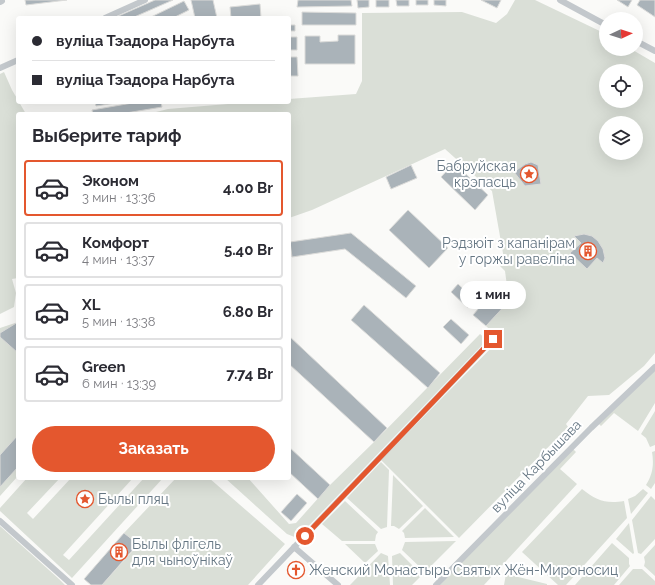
<!DOCTYPE html>
<html lang="ru">
<meta charset="utf-8">
<style>
:root{--surface:#fff;--page:#f7f7f7;--text:#2b2b33;--muted:#7c7c81;--line:#e1e1e2;--accent:#e4572e}
body{margin:0;font-family:Raleway,sans-serif;background:var(--page);color:var(--text);height:100vh;display:flex;flex-direction:column;font-size:15px;white-space:nowrap}
*{box-sizing:border-box;margin:0}
p{font-size:13px;color:var(--muted)}
.icon{flex:none;width:22px;height:22px;fill:none;stroke:currentColor;stroke-width:2;stroke-linecap:round;stroke-linejoin:round}
.map{position:relative;flex:1;overflow:hidden}
.side{position:absolute;left:16px;top:112px;width:275px;height:368px;display:flex;flex-direction:column;background:var(--surface);border-radius:4px;box-shadow:0 4px 16px #0002}
.side>*{flex:none}
.top-card{position:absolute;left:16px;top:16px;width:275px;height:88px;border-radius:4px;box-shadow:0 4px 16px #0002;display:grid;align-content:center;height:88px;padding:0 16px;background:var(--surface)}
.needle{width:26px;rotate:86deg}
.controls{position:absolute;left:599px;top:12px;display:grid;gap:8px}
.controls a{display:grid;place-items:center;width:44px;height:44px;border-radius:50%;background:var(--surface);box-shadow:0 4px 16px #0002;font-size:20px}
.end{position:absolute;width:18px;height:18px;margin:-9px;border:5px solid #e4572e;background:#fff;box-shadow:0 0 0 2px #fff}
.from{border-radius:50%}
.bubble{position:absolute;height:28px;border-radius:14px;background:var(--surface);box-shadow:0 4px 16px #0002;font-size:13px;font-weight:700;line-height:28px;text-align:center}
.top-card b{display:flex;align-items:center;gap:14px;height:38px;font-size:15px}
.top-card b+b{border-top:1px solid var(--line)}
.top-card i{width:10px;height:10px;background:var(--text)}
ul{padding:0;list-style:none}
li{display:flex;align-items:center;gap:12px;height:56px;margin:0 8px 6px;padding:0 8px;border:2px solid var(--line);border-radius:4px}
li div{flex:1}
li b{display:block;font-size:15px}
li em{font-style:normal;font-weight:700}
li.on{border-color:var(--accent)}
li>.icon{width:36px;height:36px;stroke-width:1.5}
h2{padding:0 16px;font-size:18px;line-height:48px}
.primary-button{display:flex;gap:8px;margin-top:auto;padding:8px 16px}
.primary-button a{flex:1;height:46px;border-radius:24px;background:var(--accent);color:#fff;font-size:16px;font-weight:700;line-height:46px;text-align:center}
.map>svg:first-child{display:block}
.green{fill:#dadfd7;fill-rule:evenodd}
.building{fill:#aab3b9;stroke:#dcdcda}
.lines{fill:none;stroke-linecap:round;stroke-linejoin:round}
.street{stroke:#c3c8cc;stroke-width:6}
.route{stroke:#e4572e;stroke-width:5}
.labels{text-anchor:middle;stroke-width:4;stroke-linejoin:round;paint-order:stroke}
.poi-label{font-size:14px;fill:#657683;stroke:#fff;text-anchor:start}
.street-label{font-size:14px;fill:#657683;stroke:#fff}
</style>
<div class="map">
<svg width="655" height="585" viewBox="0 0 655 585">
<rect width="100%" height="100%" fill="#fafaf8"/>
<!-- green -->
<path class="green" d="M515 0H535L606 34V49H631L655 63V353L644 366 609 395 588 396 566 424 568 427 459 538 381 460 500 339 486 326 509 301 505 271 500 266 504 259 492 191 445 149 312 210 289 218V114H148L168 109 252 102H289V99L356 94 362 81V13L462 12 496 23 507 14ZM606 71H636V101H606ZM606 123H636V153H606Z
M4 72 12 90 18 100V102H19L26 114H18V278L12 279 16 293 14 307 0 314V74Z
M18 322V476L0 496V328Z
M480 334 487 340 297 538 287 534 225 478H248L289 524 296 523 330 485 374 442Z
M655 370V403L638 431 614 413 601 426 598 423Z
M655 411V445L650 447 646 438 641 434Z
M572 448 576 452 560 469 577 484 484 585H440Z
M655 451V483L651 489 646 485C653 474 654 464 652 452Z
M381 462 389 470 387 527 381 529 347 498Z
M393 475 423 506 399 529 394 526H391Z
M27 478H60L27 513 33 519 71 478H133L63 555 69 560 144 478H163L72 578 0 511V508Z
M176 478H209L285 544 248 585H102L138 545 124 533Z
M582 489C596 500 605 504 624 501L627 518 566 585H558L522 552Z
M643 489 648 493 631 514 628 499 635 496Z
M651 496 655 500V539L641 554 638 553 632 520Z
M345 501 378 532 376 535 375 541H342L322 524Z
M425 508 454 537 405 538 404 533 402 531Z
M629 523 634 553 633 554 616 539Z
M0 526 59 579 65 585H0Z
M456 541 425 572 402 550 405 542Z
M612 543 629 558V564L630 566 614 585H575Z
M345 544H375L378 551 365 563Z
M655 545V576L644 566 645 562 644 557Z
M381 553 388 556 390 585H350Z
M400 553 422 575 412 585H393L392 556Z
M633 569H642L655 581V585H619Z
M506 574 547 584V585H504Z"/>
<!-- building -->
<path class="building" d="M25 0H67L26 5Z
M155 0H173L132 18H114Z
M191 0H213L217 18H195Z
M298 0H351L352 6 297 7Z
M357 0H369V7L358 8Z
M376 0H389V7H376Z
M396 0H409V6H397Z
M416 0H428V5H416Z
M434 0H446V6L434 5Z
M481 0H501L497 8Z
M617 0H632L628 7Z
M640 0H655V17L637 5Z
M184 1 189 10 173 18H149Z
M260 4 261 18H231L230 7Z
M302 12 356 13V25H302Z
M289 25H295V31H289Z
M338 35H355V64H305V36H320V42L338 41Z
M289 37H297V50H289Z
M289 57H297L298 76H289Z
M95 102H122L96 106Z
M138 102H161L162 107 120 114H93L92 110Z
M531 162 538 165 541 184 525 186 514 172 525 164Z
M454 163 488 195 475 210 441 177Z
M411 165 417 178 391 189 386 177Z
M408 210 448 248 429 268 389 230Z
M351 233 416 286 406 298 345 249 292 257 290 242Z
M584 234 592 236 598 241 603 249 605 258 603 263 597 258 587 269 570 253 581 243 574 236Z
M458 284 475 300 468 308 451 292Z
M495 289 509 301 486 326 473 315Z
M364 305 440 373 428 388 351 320Z
M451 319 469 335 461 344 443 327Z
M18 322V353L0 337V333Z
M289 336 387 428 374 442 289 364Z
M18 435V467L0 487V455Z
M289 447 330 485 318 499 289 472Z
M297 494 307 503 291 521 281 512Z
M124 533 138 544 102 585H91L84 579Z"/>
<g class="lines">
<!-- street -->
<path class="street" d="M560 0 606 25
M0 2 2 1
M105 18 145 0
M636 41 655 51
M0 68 18 60
M0 521 72 585
M294 547 338 585
M258 585 493 339
M436 585 591 428 655 367"/>
</g>
<g class="lines">
<!-- route -->
<path class="route" d="M305 536 493 339"/>
</g>
<!-- icons -->
<defs>
<g id="sight-ring" transform="scale(0.9)"><circle r="9.5" fill="#fff" stroke="#e4572e" stroke-width="1.5"/><path d="M0-6L1.8-2.2L6-1.7L2.9 1.2L3.7 5.4L0 3.3L-3.7 5.4L-2.9 1.2L-6-1.7L-1.8-2.2Z" fill="#e4572e"/></g>
<g id="building-ring" transform="scale(0.9)"><circle r="9.5" fill="#fff" stroke="#e4572e" stroke-width="1.5"/><path d="M-4-6H4V6H1V3H-1V6H-4ZM-2.5-4.3h1.7v1.8h-1.7ZM.8-4.3h1.7v1.8H.8ZM-2.5-1h1.7V.8h-1.7ZM.8-1h1.7V.8H.8Z" fill="#e4572e"/></g>
<g id="church-ring" transform="scale(0.9)"><circle r="9.5" fill="#fff" stroke="#e4572e" stroke-width="1.5"/><path d="M-1.2-6h2.4v3.5h3.3v2.4h-3.3V6h-2.4V-.1h-3.3v-2.4h3.3Z" fill="#e4572e"/></g>
</defs>
<g fill-rule="evenodd">
<use href="#sight-ring" x="529" y="174"/>
<use href="#building-ring" x="588" y="251"/>
<use href="#sight-ring" x="85" y="499"/>
<use href="#building-ring" x="119" y="552"/>
<use href="#church-ring" x="296" y="570"/>
</g>
<g class="labels">
<!-- poi labels -->
<g class="poi-label">
<text x="516" y="171" text-anchor="end">Бабруйская<tspan x="516" dy="16">крэпасць</tspan></text>
<text x="575" y="248" text-anchor="end">Рэдзюіт з капанірам<tspan x="575" dy="16">у горжы равеліна</tspan></text>
<text x="98" y="504">Былы пляц</text>
<text x="132" y="549">Былы флігель<tspan x="132" dy="16">для чыноўнікаў</tspan></text>
<text x="309" y="575">Женский Монастырь Святых Жён-Мироносиц</text>
</g>
<!-- street labels -->
<g class="street-label">
<text transform="translate(536 466) rotate(-46)" y="5">вуліца Карбышава</text>
</g>
</g>
</svg>
<div class="controls">
<a><svg class="needle" viewBox="-14 -14 28 28"><path d="M0-13l5 13h-10z" fill="#e53935"/><path d="M0 13l5-13h-10z" fill="#7c7c81"/></svg></a>
<a><svg class="icon" aria-label="locate" viewBox="0 0 24 24"><circle cx="12" cy="12" r="6"/><path d="M12 2v4M12 18v4M2 12h4M18 12h4"/></svg></a>
<a><svg class="icon" aria-label="layers" viewBox="0 0 24 24"><path d="M12 4l9 5-9 5-9-5zM3 14l9 5 9-5"/></svg></a>
</div>
<i class="end from" style="left:305px;top:536px"></i>
<i class="end" style="left:493px;top:339px"></i>
<div class="bubble" style="left:460px;top:281px;width:66px">1 мин</div>
<div class="top-card">
<b><i class="from"></i>вуліца Тэадора Нарбута</b>
<b><i></i>вуліца Тэадора Нарбута</b>
</div>
<section class="side">
<h2>Выберите тариф</h2>
<ul>
<li class="on"><svg class="icon" aria-label="car" viewBox="0 0 24 24"><path d="M5 17H2v-5l4-1 3-4h7l3 4 3 1v5h-3M9 17h6M6 11h13"/><circle cx="7" cy="17" r="2"/><circle cx="17" cy="17" r="2"/></svg><div><b>Эконом</b><p>3 мин · 13:36</p></div><em>4.00 Br</em></li>
<li><svg class="icon" aria-label="car" viewBox="0 0 24 24"><path d="M5 17H2v-5l4-1 3-4h7l3 4 3 1v5h-3M9 17h6M6 11h13"/><circle cx="7" cy="17" r="2"/><circle cx="17" cy="17" r="2"/></svg><div><b>Комфорт</b><p>4 мин · 13:37</p></div><em>5.40 Br</em></li>
<li><svg class="icon" aria-label="car" viewBox="0 0 24 24"><path d="M5 17H2v-5l4-1 3-4h7l3 4 3 1v5h-3M9 17h6M6 11h13"/><circle cx="7" cy="17" r="2"/><circle cx="17" cy="17" r="2"/></svg><div><b>XL</b><p>5 мин · 13:38</p></div><em>6.80 Br</em></li>
<li><svg class="icon" aria-label="car" viewBox="0 0 24 24"><path d="M5 17H2v-5l4-1 3-4h7l3 4 3 1v5h-3M9 17h6M6 11h13"/><circle cx="7" cy="17" r="2"/><circle cx="17" cy="17" r="2"/></svg><div><b>Green</b><p>6 мин · 13:39</p></div><em>7.74 Br</em></li>
</ul>
<div class="primary-button"><a>Заказать</a></div>
</section>
</div>
